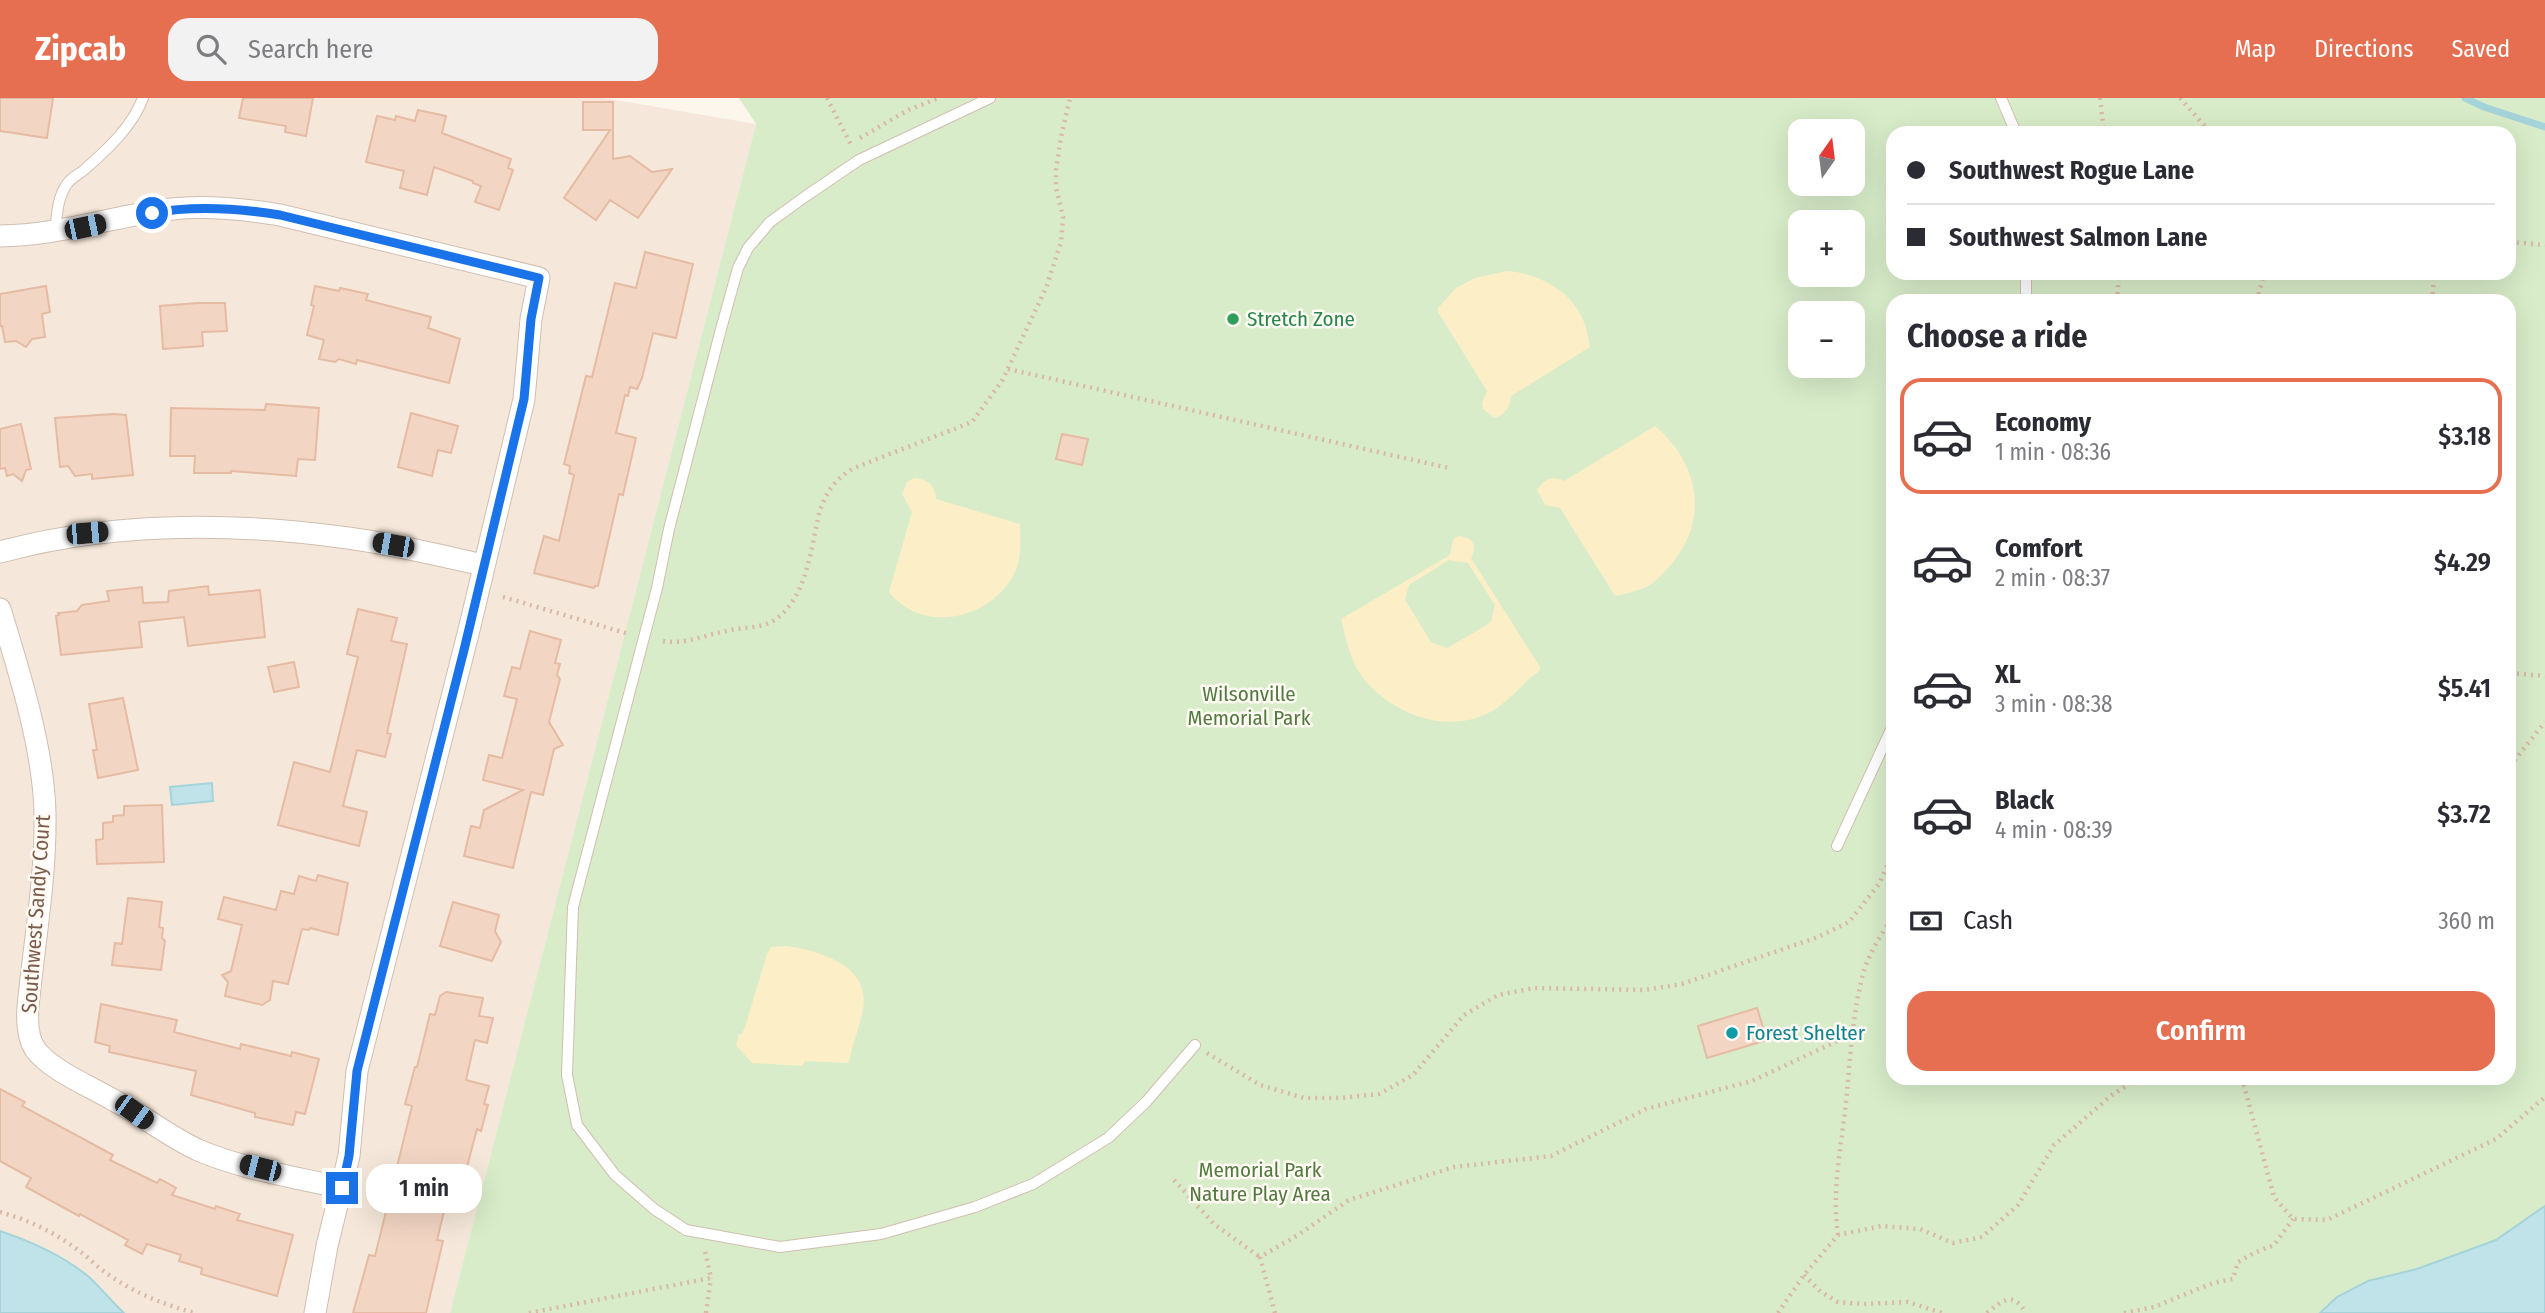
<!DOCTYPE html>
<meta charset="utf-8">
<style>
:root{--surface:#fff;--page:#f2f2f3;--text:#2b2b33;--muted:#7c7c81;--line:#e1e1e2;--accent:#e76f51}
body{margin:0;font-family:"Fira Sans Condensed",sans-serif;background:var(--page);color:var(--text);height:100vh;display:flex;flex-direction:column;font-size:26px;white-space:nowrap}
*{box-sizing:border-box;margin:0}
p{font-size:23px;color:var(--muted)}
.icon{flex:none;width:38px;height:38px;fill:none;stroke:currentColor;stroke-width:2;stroke-linecap:round;stroke-linejoin:round}
.map{position:relative;flex:1;overflow:hidden}
.side{position:absolute;left:1886px;top:196px;width:630px;height:791px;display:flex;flex-direction:column;background:var(--surface);border-radius:21px;box-shadow:0 7px 28px #0002}
.side>*{flex:none}
.top-card{position:absolute;left:1886px;top:28px;width:630px;height:154px;border-radius:21px;box-shadow:0 7px 28px #0002;display:grid;align-content:center;height:154px;padding:0 21px;background:var(--surface)}
.needle{width:46px;rotate:14deg}
.fabs{position:absolute;left:1788px;top:21px;display:grid;gap:14px}
.fabs a{display:grid;place-items:center;width:77px;height:77px;border-radius:14px;background:var(--surface);box-shadow:0 7px 28px #0002;font-size:35px}
.end{position:absolute;width:32px;height:32px;margin:-16px;border:9px solid #1a73e8;background:#fff;box-shadow:0 0 0 4px #fff}
.from{border-radius:50%}
.bubble{position:absolute;height:49px;border-radius:21px;background:var(--surface);box-shadow:0 7px 28px #0002;font-size:23px;font-weight:600;line-height:49px;text-align:center}
.car{position:absolute;width:21px;height:42px;margin:-21px -10px;border-radius:9px;box-shadow:0 0 5px 2px #0007;background:linear-gradient(#222 24%,#8ab4d8 0 40%,#222 0 76%,#8ab4d8 0 86%,#222 0)}
.top-card b{display:flex;align-items:center;gap:24px;height:66px;font-size:26px}
.top-card b+b{border-top:2px solid var(--line)}
.top-card i{width:18px;height:18px;background:var(--text)}
ul{padding:0;list-style:none}
li{display:flex;align-items:center;gap:21px;height:116px;margin:0 14px 10px;padding:0 7px;border:4px solid transparent;border-radius:21px}
li div{flex:1}
li b{display:block;font-size:26px}
li em{font-style:normal;font-weight:600}
li.on{border-color:var(--accent)}
li>.icon{width:63px;height:63px;stroke-width:1.5}
h2{padding:0 21px;font-size:32px;line-height:84px}
.pay{display:flex;align-items:center;gap:18px;height:77px;padding:0 21px;font-size:26px}
.pay p{margin-inline-start:auto}
.primary-button{display:flex;gap:14px;margin-top:auto;padding:14px 21px}
.primary-button a{flex:1;height:80px;border-radius:21px;background:var(--accent);color:#fff;font-size:28px;font-weight:600;line-height:80px;text-align:center}
header{display:flex;align-items:center;gap:42px;box-sizing:border-box;height:98px;padding:0 35px;background:var(--accent);color:#fff}
header strong{font-size:33px}
nav{display:flex;gap:38px;margin-inline-start:auto;font-size:24px}
.search{width:490px;height:63px;background:var(--page);display:flex;align-items:center;gap:18px;box-sizing:border-box;padding:0 24px;border-radius:21px;color:var(--muted);font-size:26px}
.map>svg:first-child{display:block}
.residential{fill:#f5e8da}
.green{fill:#d8ecc9;fill-rule:evenodd}
.sand{fill:#fcefc7;fill-rule:evenodd}
.water{fill:#bfe3e8;stroke:#a5d3da;stroke-width:2}
.lines{fill:none;stroke-linecap:round;stroke-linejoin:round}
.stream{stroke:#a5d3da;stroke-width:7}
.building{fill:#f3d5c3;stroke:#e6bba3;stroke-width:2}
.lane-casing{stroke:#d1beb0;stroke-width:12}
.street-casing{stroke:#d1beb0;stroke-width:23}
.path{stroke:#d9b8a5;stroke-width:4.5;stroke-dasharray:2 5;stroke-linecap:butt}
.lane{stroke:#fff;stroke-width:10}
.street{stroke:#fff;stroke-width:21}
.route{stroke:#1a73e8;stroke-width:9}
.leisure-dot{fill:#2e9e5b;stroke:#fffaf3;stroke-width:2.5}
.culture-dot{fill:#0f9aa8;stroke:#fffaf3;stroke-width:2.5}
.labels{text-anchor:middle;stroke-width:5;stroke-linejoin:round;paint-order:stroke}
.leisure-label{font-size:21px;fill:#27864d;stroke:#fffaf3;text-anchor:start}
.park-label{font-size:21px;fill:#537a41;stroke:#fffaf3}
.street-label{font-size:21px;fill:#7a5c4d;stroke:#fffaf3}
.culture-label{font-size:21px;fill:#0d838f;stroke:#fffaf3;text-anchor:start}
</style>
<header>
<strong>Zipcab</strong>
<div class="search"><svg class="icon" aria-label="search" viewBox="0 0 24 24"><circle cx="10" cy="10" r="6"/><path d="M15 15l6 6"/></svg>Search here</div>
<nav><a>Map</a><a>Directions</a><a>Saved</a></nav>
</header>
<div class="map">
<svg width="2545" height="1215" viewBox="0 0 2545 1215">
<rect width="100%" height="100%" fill="#fdf6ec"/>
<!-- residential -->
<path class="residential" d="M0 0H604L756 26 450 1215H0Z"/>
<!-- green -->
<path class="green" d="M739 0H2545V1108L2496 1142 2417 1171 2368 1183 2337 1199 2320 1215H450L756 26ZM1801 33H1853V86H1801ZM1894 35H2510V175H1894ZM1801 124H1853V177H1801ZM1894 203H2510V980H1894ZM1801 215H1853V268H1801Z"/>
<!-- sand -->
<path class="sand" d="M1507 173C1537 175 1571 192 1583 222 1587 230 1588 240 1590 249L1511 298C1510 310 1506 316 1494 320L1483 311 1482 305 1487 293 1438 214V210L1456 190 1475 180Z
M1655 328C1698 364 1709 418 1674 463 1666 472 1657 484 1646 489 1637 493 1625 496 1615 498L1560 410 1545 407 1537 392C1544 381 1552 377 1564 383Z
M914 380C928 381 935 387 936 401L1020 426C1020 440 1022 455 1017 469 998 520 924 539 889 494L912 414 902 396 907 384Z
M1458 438C1473 439 1478 447 1471 460L1540 569V572C1536 577 1532 577 1528 582 1513 597 1497 614 1476 620 1434 633 1386 611 1361 577 1349 560 1346 540 1341 521L1450 457 1453 442ZM1449 462 1468 465 1495 507 1491 523 1487 527 1447 550 1431 544 1405 502 1409 487Z
M787 848C819 853 871 867 863 911 860 929 852 946 849 965L805 963 802 968 752 965 736 947 739 936H742L745 929 767 856 771 849Z"/>
<!-- water -->
<path class="water" d="M212 685 213 703 172 707 170 689Z
M2545 1108V1215H2320L2337 1199 2368 1183 2417 1171 2496 1142Z
M0 1133C32 1144 62 1157 89 1179 101 1190 112 1204 124 1215H0Z"/>
<g class="lines">
<!-- stream -->
<path class="stream" d="M2465 0 2484 9 2545 29"/>
</g>
<!-- building -->
<path class="building" d="M0 0H53L47 40 0 33Z
M243 0H313L306 38 285 34 286 28 239 20Z
M583 4H613V61L630 58 652 74 672 71 638 120 610 102 596 122 564 100 610 32H583Z
M418 12 446 18 442 35 511 61 508 70 513 72 499 112 475 104 481 88 473 85V83L434 69 427 97 400 90 404 73 366 64 377 18 395 22 396 18 415 23Z
M645 154 693 166 676 240 653 235 642 280 637 291 630 289 628 298 625 297 616 335 636 340 623 397 619 396 598 488H595L594 490 534 475 544 438 559 443 574 377 569 375 570 368 564 366 586 278 592 279 615 185 636 190Z
M46 188 50 214 42 216 45 239 32 241 26 249 16 243 5 244 2 228H0V196Z
M315 188 339 193 340 190 368 196 366 202 431 219 428 230 460 241 449 285 357 262 356 266 339 261 335 264 319 261 324 242 307 237 314 208 311 207Z
M198 205H225L227 233 202 234 203 248 163 251 160 208Z
M266 306 319 310 315 362 298 361 296 378 231 373V375H194L195 358H170L171 310 265 312Z
M411 315 458 328 451 355 438 352 432 378 398 369Z
M114 316 126 317 133 377 92 381V376L75 378 68 368 60 369 55 320Z
M21 326 31 371 26 372 22 383 13 376 7 378 5 370 0 371V331Z
M1062 336 1088 341 1082 367 1056 361Z
M208 488 209 497 260 492 265 539 188 548 184 519 139 524 142 549 61 557 56 518 59 517 58 515 77 513 82 507 109 503 107 493 142 489 143 505 168 504 169 493Z
M358 511 397 520 391 543 407 546 387 635 391 636 385 659 357 652 343 708 367 714 359 748 278 727 294 664 330 674 358 559 347 556Z
M530 533 561 542 555 565 560 566 557 577 560 581 549 624 563 647 554 651 543 697 531 694 513 770 464 758 471 728 480 730 484 712 523 692 483 682 489 657 502 660 517 601 504 598 512 569 520 571Z
M294 564 299 589 274 594 268 569Z
M123 600 138 672 98 680 93 652H97L89 606Z
M162 707 164 764 97 766 96 742 103 741V725L113 724V718L124 717V708Z
M318 777 348 785 338 837 310 830 309 832 302 831 288 886 273 883 270 902 262 907 225 898 228 884 222 877 231 873 242 827 218 821 224 799 276 812 281 793 294 796 299 778 316 783Z
M128 800 162 804 159 829 163 830 162 840 165 843 161 872 112 867 115 845 122 846Z
M453 804 499 817 495 833 501 844 492 863 440 848Z
M446 894 483 900 479 918 493 920 487 945 475 942 466 982 489 988 484 1006 488 1007 481 1033 477 1031 464 1080 453 1077 437 1142 443 1143 426 1215H353L369 1157 375 1158 412 1008 405 1006 415 969H417L430 916 435 917 440 898Z
M101 906 177 922 174 934 240 951 241 946 291 958 292 954 319 961 305 1016 296 1014 293 1027 255 1019V1015L191 997 196 973 109 954 110 948 95 944Z
M1757 910 1767 942 1707 960 1698 928Z
M0 991 25 1004 22 1008 113 1057 110 1062 157 1085 160 1081 176 1090 172 1097 215 1111 216 1108 240 1116 237 1122 293 1137 277 1198 201 1176 202 1170 179 1163 181 1157 147 1146 142 1156 125 1147 128 1142 80 1116 79 1118 26 1089 31 1080 0 1063Z"/>
<g class="lines">
<!-- lane casing -->
<g class="lane-casing">
<path id="lane" d="M990 0 859 62 806 98 770 124 748 150 738 170 721 231 669 431 657 490 573 809 567 977 577 1027 615 1077 654 1111 686 1132 780 1149 881 1136 975 1109 1033 1086 1108 1040 1146 1004 1195 947
M2001 0 2016 35
M55 134C57 118 57 100 67 86 71 80 78 77 84 72 107 52 132 29 143 0
M2026 203V175
M1837 748 1894 625"/>
</g>
<!-- street casing -->
<g class="street-casing">
<path id="street" d="M0 138C62 137 113 118 172 111 208 107 244 111 280 117L539 180 531 221 524 301 469 532 357 973 349 1058 327 1148 315 1215
M0 454C113 423 232 424 348 440 393 446 438 457 483 467
M0 511C19 573 44 652 45 716 46 781 34 845 28 909 27 923 27 939 35 951 51 973 92 989 115 1003 144 1018 168 1038 198 1052 242 1071 295 1079 342 1090"/>
</g>
<!-- path -->
<path class="path" d="M827 0 852 49
M2100 0 2104 35
M2180 0 2211 35
M860 40 908 12 939 0
M2510 144 2545 147
M2117 203 2119 175
M2257 203 2264 175
M2432 203 2434 177 2432 175
M1008 271 1449 370
M503 499 629 536
M663 543C684 547 705 537 726 533 741 529 759 531 773 523 808 501 811 447 820 412 827 393 836 380 854 370L972 324 1002 283 1046 190 1061 144 1063 119 1056 89V72L1061 39 1070 0
M2510 575 2545 578
M2510 668 2545 624
M1207 955 1260 987 1304 1000H1340L1379 996 1413 977 1464 917 1498 897 1534 890 1645 892 1682 886 1818 839 1849 824 1879 786 1894 752
M2242 980 2274 1099 2293 1121 2327 1122 2496 1041 2545 999
M1174 1082 1214 1126 1260 1159
M0 1114C29 1122 58 1136 82 1155 89 1160 95 1167 102 1172 130 1193 161 1206 195 1215
M1838 1137C1832 1095 1840 1055 1845 1013 1850 969 1851 924 1862 880 1867 859 1881 835 1894 818
M1804 1177 1821 1194 1838 1204 1863 1206 1908 1204 1942 1215
M529 1215 711 1180 705 1153
M706 1215 711 1180
M1275 1215 1260 1159 1298 1137 1349 1102 1454 1069 1551 1058 1646 1011 1752 983 1852 936
M1778 1215 1804 1177 1838 1137 1881 1128 1920 1131 1953 1145 1982 1139 2018 1107 2054 1047 2112 997 2138 980
M1987 1215C2003 1202 2013 1193 2026 1215
M2124 1215 2154 1209 2213 1185 2233 1181 2238 1164 2254 1155 2274 1147 2293 1121"/>
<!-- lane -->
<use href="#lane" class="lane"/>
<!-- street -->
<use href="#street" class="street"/>
</g>
<g class="lines">
<!-- route -->
<path class="route" d="M152 115C195 107 237 110 280 117L539 180 531 221 524 301 464 552 357 973 349 1058 342 1090"/>
</g>
<!-- markers -->
<circle class="leisure-dot" cx="1233" cy="221" r="7"/>
<circle class="culture-dot" cx="1732" cy="935" r="7"/>
<g class="labels">
<!-- leisure labels -->
<g class="leisure-label">
<text x="1247" y="228">Stretch Zone</text>
</g>
<!-- park labels -->
<g class="park-label">
<text x="1249" y="603">Wilsonville<tspan x="1249" dy="24">Memorial Park</tspan></text>
<text x="1260" y="1079">Memorial Park<tspan x="1260" dy="24">Nature Play Area</tspan></text>
</g>
<!-- street labels -->
<g class="street-label">
<text transform="translate(36 816) rotate(-86)" y="7">Southwest Sandy Court</text>
</g>
<!-- culture labels -->
<g class="culture-label">
<text x="1746" y="942">Forest Shelter</text>
</g>
</g>
</svg>
<div class="fabs">
<a><svg class="needle" viewBox="-14 -14 28 28"><path d="M0-13l5 13h-10z" fill="#e53935"/><path d="M0 13l5-13h-10z" fill="#7c7c81"/></svg></a>
<a>+</a>
<a>−</a>
</div>
<i class="end from" style="left:152px;top:115px"></i>
<i class="end" style="left:342px;top:1090px"></i>
<div class="bubble" style="left:366px;top:1066px;width:116px">1 min</div>
<i class="car" style="left:85px;top:129px;rotate:78deg"></i>
<i class="car" style="left:87px;top:435px;rotate:85deg"></i>
<i class="car" style="left:393px;top:447px;rotate:280deg"></i>
<i class="car" style="left:134px;top:1014px;rotate:126deg"></i>
<i class="car" style="left:260px;top:1070px;rotate:284deg"></i>
<div class="top-card">
<b><i class="from"></i>Southwest Rogue Lane</b>
<b><i></i>Southwest Salmon Lane</b>
</div>
<section class="side">
<h2>Choose a ride</h2>
<ul>
<li class="on"><svg class="icon" aria-label="car" viewBox="0 0 24 24"><path d="M5 17H2v-5l4-1 3-4h7l3 4 3 1v5h-3M9 17h6M6 11h13"/><circle cx="7" cy="17" r="2"/><circle cx="17" cy="17" r="2"/></svg><div><b>Economy</b><p>1 min · 08:36</p></div><em>$3.18</em></li>
<li><svg class="icon" aria-label="car" viewBox="0 0 24 24"><path d="M5 17H2v-5l4-1 3-4h7l3 4 3 1v5h-3M9 17h6M6 11h13"/><circle cx="7" cy="17" r="2"/><circle cx="17" cy="17" r="2"/></svg><div><b>Comfort</b><p>2 min · 08:37</p></div><em>$4.29</em></li>
<li><svg class="icon" aria-label="car" viewBox="0 0 24 24"><path d="M5 17H2v-5l4-1 3-4h7l3 4 3 1v5h-3M9 17h6M6 11h13"/><circle cx="7" cy="17" r="2"/><circle cx="17" cy="17" r="2"/></svg><div><b>XL</b><p>3 min · 08:38</p></div><em>$5.41</em></li>
<li><svg class="icon" aria-label="car" viewBox="0 0 24 24"><path d="M5 17H2v-5l4-1 3-4h7l3 4 3 1v5h-3M9 17h6M6 11h13"/><circle cx="7" cy="17" r="2"/><circle cx="17" cy="17" r="2"/></svg><div><b>Black</b><p>4 min · 08:39</p></div><em>$3.72</em></li>
</ul>
<div class="pay"><svg class="icon" aria-label="cash" viewBox="0 0 24 24"><path d="M3 7h18v10H3z"/><circle cx="12" cy="12" r="2"/></svg>Cash<p>360 m</p></div>
<div class="primary-button"><a>Confirm</a></div>
</section>
</div>
